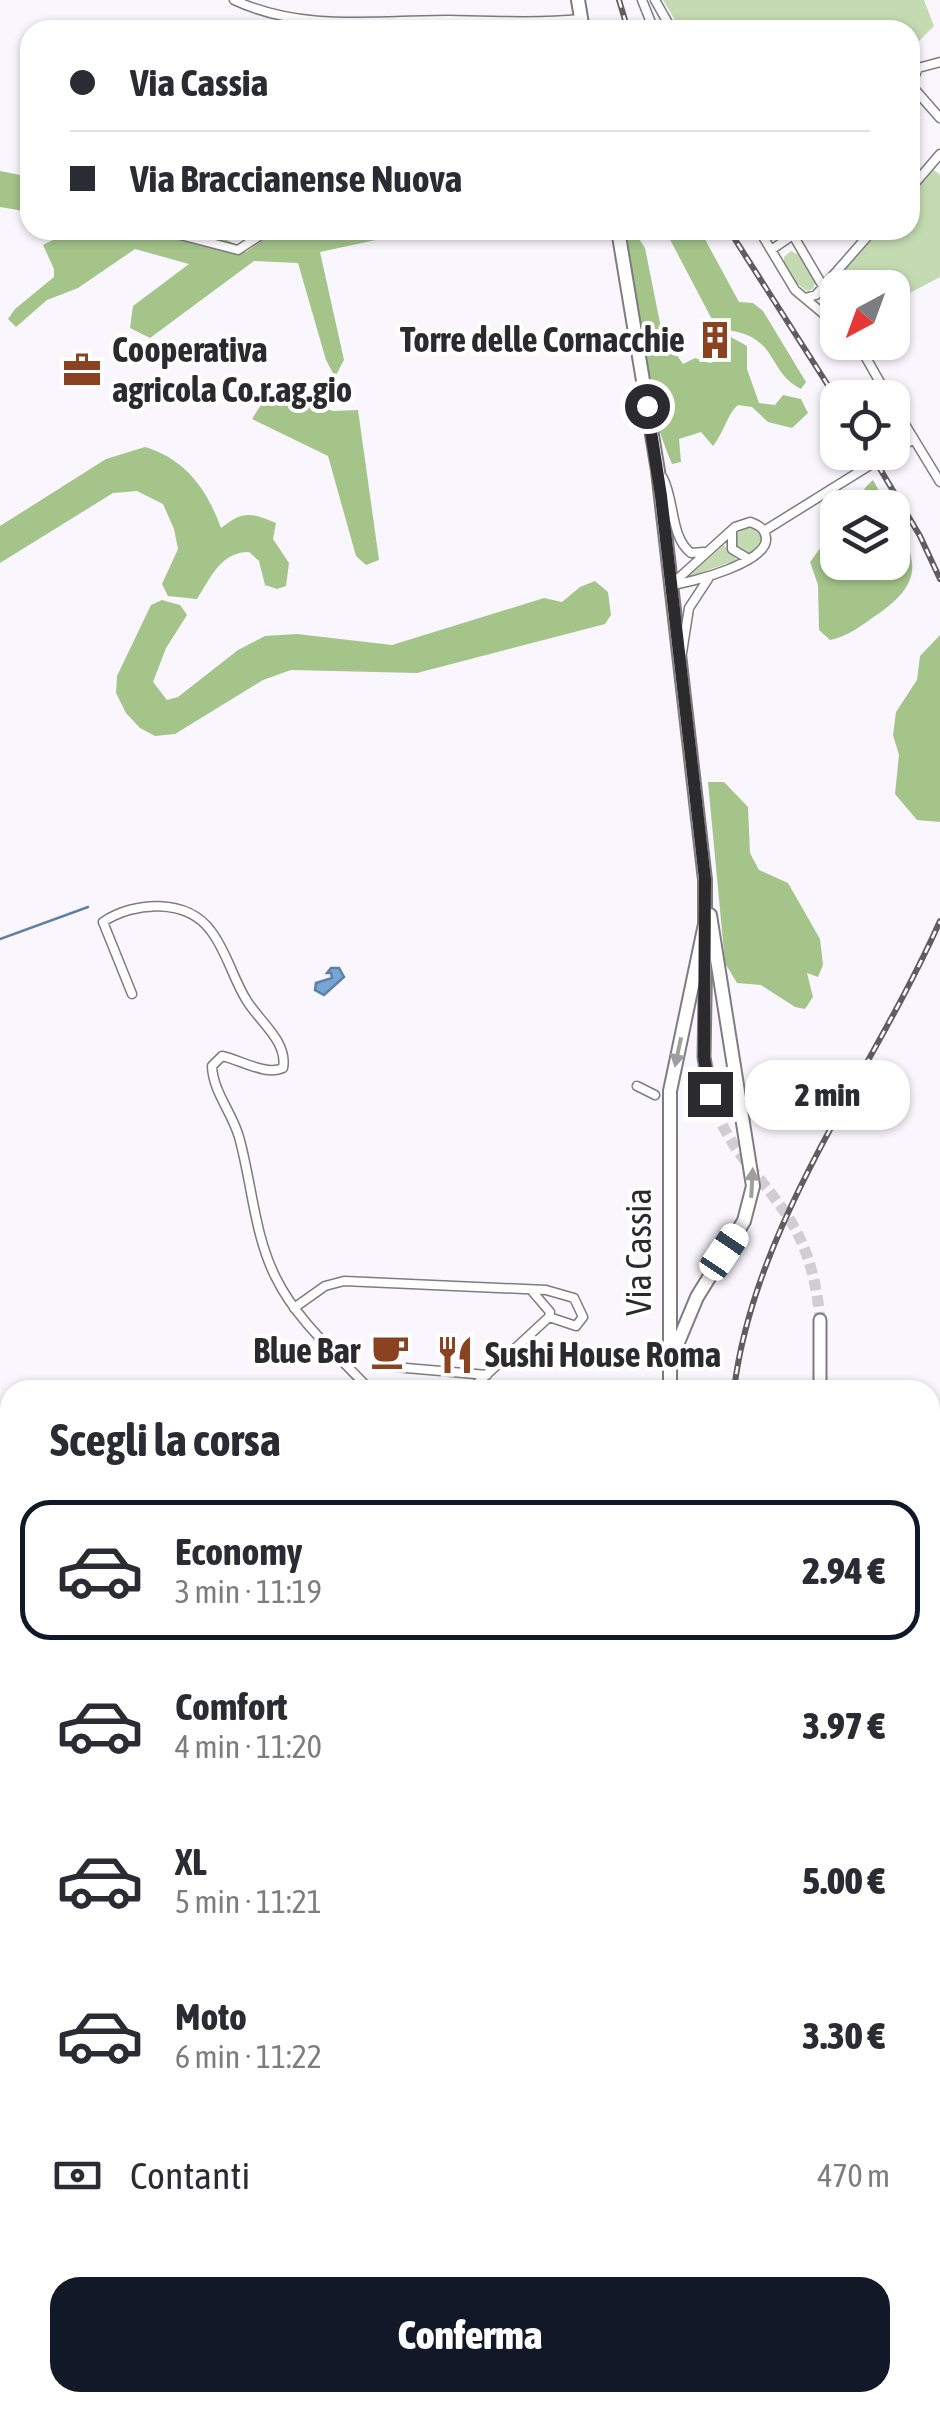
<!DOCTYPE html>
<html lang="it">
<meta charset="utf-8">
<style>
:root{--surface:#fff;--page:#f7f7f7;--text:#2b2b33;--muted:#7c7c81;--line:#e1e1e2;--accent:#111827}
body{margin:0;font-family:"Asap Condensed",sans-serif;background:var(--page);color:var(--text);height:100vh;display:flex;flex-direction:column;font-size:38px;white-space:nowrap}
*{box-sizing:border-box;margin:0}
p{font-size:32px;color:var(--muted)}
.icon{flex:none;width:55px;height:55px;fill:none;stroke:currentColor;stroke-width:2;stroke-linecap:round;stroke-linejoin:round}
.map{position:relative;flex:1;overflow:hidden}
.drawer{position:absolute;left:0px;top:1380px;width:940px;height:1032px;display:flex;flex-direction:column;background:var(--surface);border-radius:30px 30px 0 0;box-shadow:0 2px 8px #0004}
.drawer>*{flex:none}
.banner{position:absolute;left:20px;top:20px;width:900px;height:220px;border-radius:30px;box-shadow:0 2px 8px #0004;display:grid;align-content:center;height:220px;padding:0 50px;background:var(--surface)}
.needle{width:65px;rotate:221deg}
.controls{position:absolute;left:820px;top:270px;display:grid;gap:20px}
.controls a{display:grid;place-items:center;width:90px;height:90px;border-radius:20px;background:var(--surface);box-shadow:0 2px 8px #0004;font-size:50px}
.end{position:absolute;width:45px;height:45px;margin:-22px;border:12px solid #2b2a2d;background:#fff;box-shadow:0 0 0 5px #fff}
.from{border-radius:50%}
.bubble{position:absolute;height:70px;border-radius:30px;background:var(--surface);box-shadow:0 2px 8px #0004;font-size:32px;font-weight:800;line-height:70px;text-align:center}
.car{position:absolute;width:30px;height:60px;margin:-30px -15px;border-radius:12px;box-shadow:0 0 8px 2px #0007;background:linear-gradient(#fff 24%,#345 0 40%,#fff 0 76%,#345 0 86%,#fff 0)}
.banner b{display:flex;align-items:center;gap:35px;height:95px;font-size:38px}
.banner b+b{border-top:2px solid var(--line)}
.banner i{width:25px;height:25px;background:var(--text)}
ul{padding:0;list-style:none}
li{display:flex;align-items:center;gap:30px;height:140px;margin:0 20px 15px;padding:0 30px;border:5px solid transparent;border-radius:30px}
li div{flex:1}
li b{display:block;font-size:38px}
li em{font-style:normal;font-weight:800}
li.selected{border-color:var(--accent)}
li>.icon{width:90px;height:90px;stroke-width:1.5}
h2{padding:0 50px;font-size:45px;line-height:120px}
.pay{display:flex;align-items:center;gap:25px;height:110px;padding:0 50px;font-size:38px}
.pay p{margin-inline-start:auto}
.action{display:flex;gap:20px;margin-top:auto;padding:20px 50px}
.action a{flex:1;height:115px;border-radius:30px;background:var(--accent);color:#fff;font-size:40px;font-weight:800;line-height:115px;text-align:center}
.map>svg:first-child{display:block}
.green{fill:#c4dbb2}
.forest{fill:#a4c48a}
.water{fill:#77a5d6;stroke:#6080a3;stroke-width:2.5}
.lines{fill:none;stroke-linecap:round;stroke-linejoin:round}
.stream{stroke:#6080a3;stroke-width:2.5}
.secondary-tunnel{stroke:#d1cdd3;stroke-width:11;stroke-dasharray:11 5.5;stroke-linecap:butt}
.minor-casing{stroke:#7e7b81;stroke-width:11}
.secondary-casing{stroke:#7e7b81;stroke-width:15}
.primary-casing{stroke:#7e7b81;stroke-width:16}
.minor{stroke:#fff;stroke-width:8}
.secondary{stroke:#fff;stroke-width:11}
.primary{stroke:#fff;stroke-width:12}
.rail-casing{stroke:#5f5d61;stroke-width:6}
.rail{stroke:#fff;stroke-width:2.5;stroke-dasharray:8;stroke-linecap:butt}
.oneway{fill:#a09fa0}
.route{stroke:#2b2a2d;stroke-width:12}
.labels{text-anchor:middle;stroke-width:8;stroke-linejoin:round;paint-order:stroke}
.poi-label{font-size:35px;font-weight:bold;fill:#2b2a2d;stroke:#fff;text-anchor:end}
.street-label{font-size:35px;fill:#2b2a2d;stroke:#fff}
</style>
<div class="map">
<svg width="940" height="2411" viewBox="0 0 940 2411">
<rect width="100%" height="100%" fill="#faf6fd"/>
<!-- green -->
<path class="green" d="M663 0H924L934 26 910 50V30H681Z
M933 169 940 175V277L893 302 892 288H838L837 292 832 284 880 230H910V197Z
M791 251 801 256 816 280 813 289 808 291C797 285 782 270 784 257Z
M735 541a13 13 0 1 1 26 0a13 13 0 1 1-26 0Z
M724 545 737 560 688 577 689 576Z
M940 1998V2060H939L930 2038V2002Z
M930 2248 940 2253V2411H906L889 2403 930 2402Z"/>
<!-- forest -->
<path class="forest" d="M0 171 30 177V212L0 207Z
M73 230C120 230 210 218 246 252L276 230H422L320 252 344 360 335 377 326 360 298 263 254 261 150 338 130 328 133 306 189 264 135 249 78 288 47 300 16 327 8 319 15 309 54 277V269L43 245Z
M665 230H700L739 302 753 303 763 311 806 382 801 389C764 370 781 333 717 329Z
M634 231 645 248 662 333 683 364 695 358 710 363 719 360 729 336 747 346V369L759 403 775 405 783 395 801 399 808 413 792 428 768 422 752 407 738 405C727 414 725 431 713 446L701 432 679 439 681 462 672 464C642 393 634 313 625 237Z
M266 397 302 400 333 411 358 410 379 560 366 565 356 556 328 456 252 419Z
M145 447C185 459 207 489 221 528 242 511 251 512 276 523L273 539 289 563 286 586 277 589 265 585 259 561 249 552C221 552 211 577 197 599L168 596 162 584 178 549 174 529 163 504 137 491 113 493 0 563V526L106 459Z
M873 480 888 507H864C859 494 863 489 873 480Z
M893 515C918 560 924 582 878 614 862 625 849 636 830 640L819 630 818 585 810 562 829 536 837 544 838 562 852 563 856 569 868 563 892 562Z
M595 581 608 592 611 615 605 624 417 673 291 670 263 680 175 734 155 736 140 728 126 713 116 693 117 676 151 605 162 600 180 605 187 615 166 648 153 682 167 700 178 697 238 650 265 636 297 634 392 645 544 598 562 602 580 587Z
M940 635V822L917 820 895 794 899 755 893 735 896 712 917 680 920 656Z
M708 782H724L748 807 750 853 759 870 788 883 820 939 823 965 818 977 807 973 813 997 805 1009 795 1007 761 985 737 983 725 963Z
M10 1974V2023L0 2049V1979Z
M10 2159V2194L0 2206V2161Z"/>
<!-- water -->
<path class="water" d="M331 968H339L344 977 324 995 315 990 316 983 332 978 331 973H327Z"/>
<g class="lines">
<!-- stream -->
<path class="stream" d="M0 939 88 907"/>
<!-- secondary-tunnel -->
<path class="secondary-tunnel" d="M710 1094C729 1153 757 1170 788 1217 808 1247 817 1284 820 1320"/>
<!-- minor casing -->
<g class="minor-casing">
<path id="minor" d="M234 0C302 32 377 20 449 20 493 21 537 23 581 19
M642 0 654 30
M655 0 672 30
M940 62 918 68 911 85 940 118
M910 189 940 154
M161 230 238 250 268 230
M759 230 795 290 838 326
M790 230 838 312
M771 250 793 235
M805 298 816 295 873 230
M857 342 889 398
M892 403 940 482
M892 452 914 439
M663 478C675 501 670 537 691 553L704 552
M750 522C758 525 765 528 766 538 769 562 691 583 671 585L735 527Z
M764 531 891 452
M732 532V549L747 558
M682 653 689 608 708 579
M132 994 103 922C134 901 187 898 211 931 227 952 233 979 247 1001 260 1022 288 1042 283 1068 266 1076 241 1060 222 1056L212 1066C213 1092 232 1112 239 1137 252 1183 254 1235 276 1278 297 1321 338 1355 370 1390
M637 1086 655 1095
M532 1291 550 1312 549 1317
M294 1308 325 1286 344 1281 546 1290 574 1298 583 1317 576 1326 549 1317
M383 1366 487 1375
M470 1390 549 1317
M0 1684 10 1682
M672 2411 673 2402"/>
</g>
<!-- secondary casing -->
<g class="secondary-casing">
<path id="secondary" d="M706 938 704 1057 710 1094
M820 1320V1390
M930 1703 940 1716"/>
</g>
<!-- primary casing -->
<g class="primary-casing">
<path id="primary" d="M578 0 583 30
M618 230 658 471 705 880V924L670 1091V1390
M674 1352 697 1297 744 1221 753 1186 710 915
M636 2411 637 2402"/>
</g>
<!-- minor -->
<use href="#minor" class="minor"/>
<!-- secondary -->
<use href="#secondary" class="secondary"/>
<!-- primary -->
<use href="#primary" class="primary"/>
<!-- rail casing -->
<g class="rail-casing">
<path id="rail" d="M619 0 628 30
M729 230 838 401
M870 452 920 536 940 579
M734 1390C754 1223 872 1074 940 921
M930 1823 940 1834"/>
</g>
<!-- rail -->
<use href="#rail" class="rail"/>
</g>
<!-- one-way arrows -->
<defs><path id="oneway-solid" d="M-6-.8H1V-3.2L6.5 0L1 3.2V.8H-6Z" transform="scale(2.5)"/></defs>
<g class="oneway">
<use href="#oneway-solid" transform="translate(678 1052) rotate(102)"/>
<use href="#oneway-solid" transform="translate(752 1183) rotate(-87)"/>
</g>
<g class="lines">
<!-- route -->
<path class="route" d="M647 406 661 496 705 879 704 1057 710 1094"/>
</g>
<!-- icons -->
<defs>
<g id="building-bare" transform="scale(3)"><path d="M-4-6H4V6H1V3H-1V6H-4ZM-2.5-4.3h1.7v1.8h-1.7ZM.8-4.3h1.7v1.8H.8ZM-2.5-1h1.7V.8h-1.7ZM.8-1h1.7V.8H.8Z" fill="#8a4221" stroke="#fff" stroke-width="2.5" paint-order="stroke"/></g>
<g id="office-bare" transform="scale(3)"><path d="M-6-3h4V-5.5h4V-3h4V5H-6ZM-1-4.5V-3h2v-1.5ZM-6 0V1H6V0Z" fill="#8a4221" stroke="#fff" stroke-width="2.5" paint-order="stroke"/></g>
<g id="cafe-bare" transform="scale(3)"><path d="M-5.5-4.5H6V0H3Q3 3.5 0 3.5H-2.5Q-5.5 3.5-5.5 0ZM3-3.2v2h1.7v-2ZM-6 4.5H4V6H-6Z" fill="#8a4221" stroke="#fff" stroke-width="2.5" paint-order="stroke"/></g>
<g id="restaurant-bare" transform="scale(3)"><path d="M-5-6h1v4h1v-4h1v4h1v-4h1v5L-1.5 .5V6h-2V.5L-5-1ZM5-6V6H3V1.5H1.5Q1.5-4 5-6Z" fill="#8a4221" stroke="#fff" stroke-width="2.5" paint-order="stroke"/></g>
</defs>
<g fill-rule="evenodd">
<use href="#building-bare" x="715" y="340"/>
<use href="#office-bare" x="82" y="370"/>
<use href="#cafe-bare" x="390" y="1351"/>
<use href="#restaurant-bare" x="455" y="1355"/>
</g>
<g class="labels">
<!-- poi labels -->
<g class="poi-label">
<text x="685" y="352">Torre delle Cornacchie</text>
<text x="112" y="362" text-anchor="start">Cooperativa<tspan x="112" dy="40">agricola Co.r.ag.gio</tspan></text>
<text x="360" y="1363">Blue Bar</text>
<text x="485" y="1367" text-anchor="start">Sushi House Roma</text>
</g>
<!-- street labels -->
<g class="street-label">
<text transform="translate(639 1252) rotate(-90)" y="12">Via Cassia</text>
</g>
</g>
</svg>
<div class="controls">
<a><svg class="needle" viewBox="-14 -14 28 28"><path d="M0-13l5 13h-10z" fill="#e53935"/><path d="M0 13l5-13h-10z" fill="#7c7c81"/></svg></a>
<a><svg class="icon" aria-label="locate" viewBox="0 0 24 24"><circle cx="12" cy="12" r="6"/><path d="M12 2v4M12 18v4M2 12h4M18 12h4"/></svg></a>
<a><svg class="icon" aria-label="layers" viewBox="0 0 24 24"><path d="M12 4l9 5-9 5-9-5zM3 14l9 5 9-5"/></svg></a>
</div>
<i class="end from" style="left:647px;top:406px"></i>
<i class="end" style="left:710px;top:1094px"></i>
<div class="bubble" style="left:745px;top:1060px;width:165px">2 min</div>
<i class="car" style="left:724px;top:1252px;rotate:34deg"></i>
<div class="banner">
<b><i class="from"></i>Via Cassia</b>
<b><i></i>Via Braccianense Nuova</b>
</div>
<section class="drawer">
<h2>Scegli la corsa</h2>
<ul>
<li class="selected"><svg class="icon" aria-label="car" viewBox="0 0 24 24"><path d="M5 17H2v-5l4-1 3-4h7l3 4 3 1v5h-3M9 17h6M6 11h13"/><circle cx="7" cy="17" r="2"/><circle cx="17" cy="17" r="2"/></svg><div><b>Economy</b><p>3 min · 11:19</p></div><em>2.94 €</em></li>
<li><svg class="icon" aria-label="car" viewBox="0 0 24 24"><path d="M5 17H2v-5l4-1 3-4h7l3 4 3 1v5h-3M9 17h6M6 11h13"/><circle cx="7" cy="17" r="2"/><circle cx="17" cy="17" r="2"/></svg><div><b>Comfort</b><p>4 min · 11:20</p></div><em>3.97 €</em></li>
<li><svg class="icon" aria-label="car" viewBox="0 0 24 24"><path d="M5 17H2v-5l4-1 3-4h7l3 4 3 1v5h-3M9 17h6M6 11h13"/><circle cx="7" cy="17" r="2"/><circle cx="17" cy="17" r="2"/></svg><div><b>XL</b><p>5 min · 11:21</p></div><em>5.00 €</em></li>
<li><svg class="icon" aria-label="car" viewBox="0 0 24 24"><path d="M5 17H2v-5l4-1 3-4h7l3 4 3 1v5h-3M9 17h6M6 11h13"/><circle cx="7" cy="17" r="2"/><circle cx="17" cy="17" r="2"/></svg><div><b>Moto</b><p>6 min · 11:22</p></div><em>3.30 €</em></li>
</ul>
<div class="pay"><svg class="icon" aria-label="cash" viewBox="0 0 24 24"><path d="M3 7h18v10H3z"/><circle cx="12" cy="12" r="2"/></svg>Contanti<p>470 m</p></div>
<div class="action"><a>Conferma</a></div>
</section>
</div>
